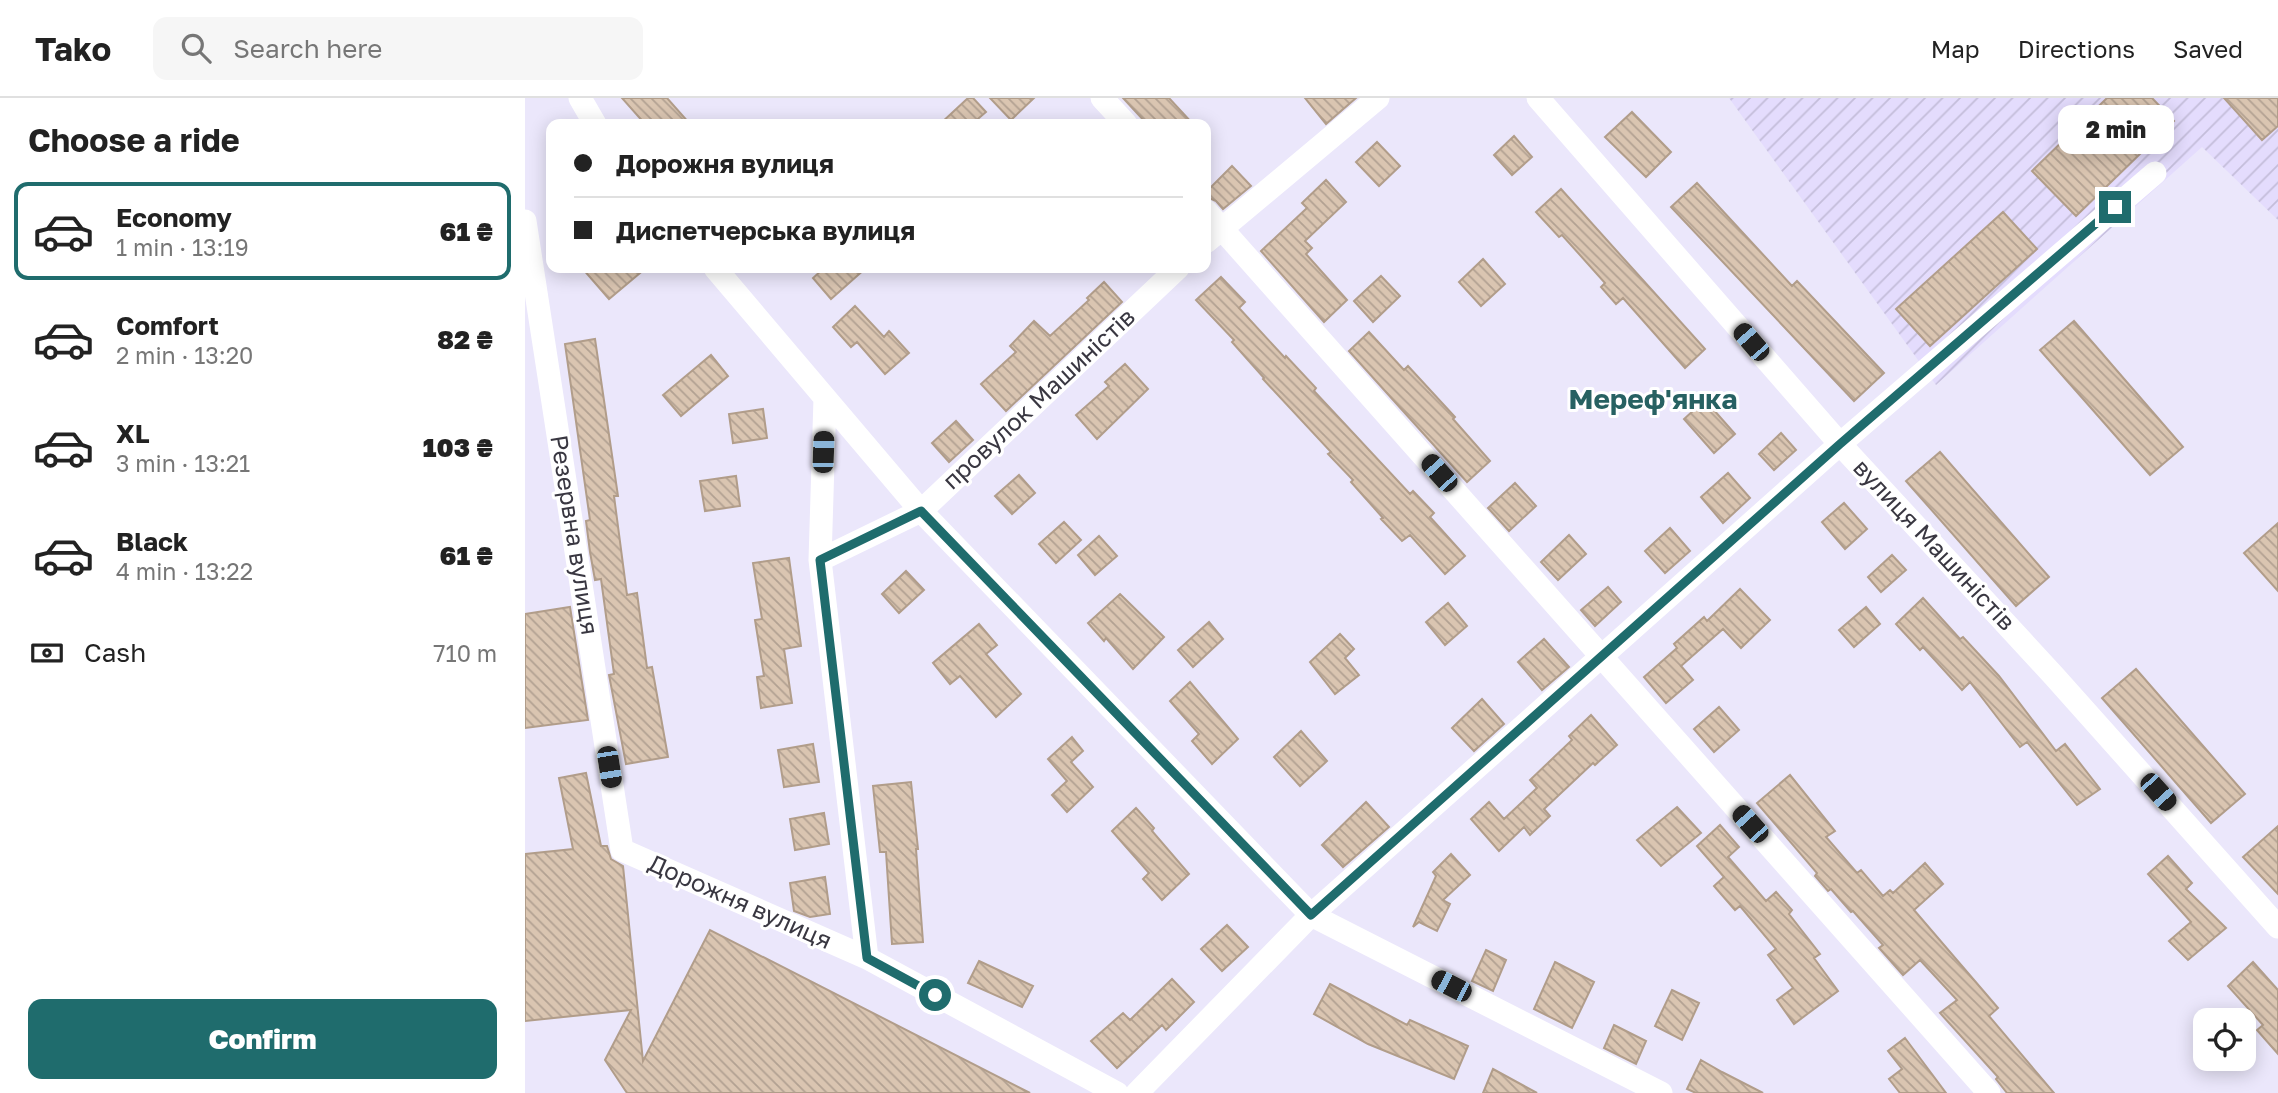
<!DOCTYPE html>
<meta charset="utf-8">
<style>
:root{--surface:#fff;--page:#f6f6f6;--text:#222;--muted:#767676;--line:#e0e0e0;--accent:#1f6c6d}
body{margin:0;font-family:"Golos Text",sans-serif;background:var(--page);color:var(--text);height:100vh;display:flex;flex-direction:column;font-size:26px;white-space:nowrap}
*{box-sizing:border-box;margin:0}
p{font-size:23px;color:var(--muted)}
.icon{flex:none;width:38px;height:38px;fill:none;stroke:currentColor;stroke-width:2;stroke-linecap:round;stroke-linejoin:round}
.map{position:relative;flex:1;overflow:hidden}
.drawer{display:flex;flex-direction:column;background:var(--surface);width:525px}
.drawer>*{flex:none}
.guide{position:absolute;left:21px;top:21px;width:665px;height:154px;border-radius:14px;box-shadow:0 4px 18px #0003;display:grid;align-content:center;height:154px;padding:0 28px;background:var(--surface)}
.tools{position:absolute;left:1668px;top:910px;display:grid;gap:14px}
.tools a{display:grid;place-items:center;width:63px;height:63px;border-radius:14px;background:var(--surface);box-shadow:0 4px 18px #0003;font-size:35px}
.end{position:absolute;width:32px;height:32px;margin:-16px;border:9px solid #1f6c6d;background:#fff;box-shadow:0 0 0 4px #fff}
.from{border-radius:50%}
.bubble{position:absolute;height:49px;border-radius:14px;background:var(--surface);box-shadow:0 4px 18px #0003;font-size:23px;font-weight:800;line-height:49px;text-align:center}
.car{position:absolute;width:21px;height:42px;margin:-21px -10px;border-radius:9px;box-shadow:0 0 5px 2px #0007;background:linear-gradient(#222 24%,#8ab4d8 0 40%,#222 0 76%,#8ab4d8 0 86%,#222 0)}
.guide b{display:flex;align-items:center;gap:24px;height:66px;font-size:26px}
.guide b+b{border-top:2px solid var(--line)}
.guide i{width:18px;height:18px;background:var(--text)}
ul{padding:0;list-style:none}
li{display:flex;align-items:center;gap:21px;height:98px;margin:0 14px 10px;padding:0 14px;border:4px solid transparent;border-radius:14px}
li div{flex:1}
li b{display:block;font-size:26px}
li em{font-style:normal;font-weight:800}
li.active{border-color:var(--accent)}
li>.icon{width:63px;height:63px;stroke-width:1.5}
h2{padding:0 28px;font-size:32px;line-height:84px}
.pay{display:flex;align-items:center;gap:18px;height:77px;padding:0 28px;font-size:26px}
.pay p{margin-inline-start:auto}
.action{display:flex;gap:14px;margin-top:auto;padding:14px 28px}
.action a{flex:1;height:80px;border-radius:14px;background:var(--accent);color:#fff;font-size:28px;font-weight:800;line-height:80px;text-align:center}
header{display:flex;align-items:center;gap:42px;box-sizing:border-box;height:98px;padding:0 35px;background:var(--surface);border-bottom:2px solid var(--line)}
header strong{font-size:33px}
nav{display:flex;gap:38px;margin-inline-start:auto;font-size:24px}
.search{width:490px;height:63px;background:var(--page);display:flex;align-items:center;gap:18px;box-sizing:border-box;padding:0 24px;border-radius:14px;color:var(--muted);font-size:26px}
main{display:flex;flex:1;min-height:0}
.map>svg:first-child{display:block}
.industrial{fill:url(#industrial-furrows)}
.building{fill:url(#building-back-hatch);stroke:#b19d8a;stroke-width:2}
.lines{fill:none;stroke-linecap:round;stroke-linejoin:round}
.street{stroke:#fff;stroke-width:23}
.route{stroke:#1f6c6d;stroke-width:9}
.labels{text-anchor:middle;stroke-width:6;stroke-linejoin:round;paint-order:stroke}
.street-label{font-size:24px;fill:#393741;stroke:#fff}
.quarter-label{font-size:28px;font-weight:bold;fill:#276162;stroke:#fff}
</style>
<header>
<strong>Tako</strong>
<div class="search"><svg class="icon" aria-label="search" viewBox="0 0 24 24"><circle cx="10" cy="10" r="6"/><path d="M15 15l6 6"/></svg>Search here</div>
<nav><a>Map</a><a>Directions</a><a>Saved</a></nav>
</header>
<main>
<section class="drawer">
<h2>Choose a ride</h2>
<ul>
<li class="active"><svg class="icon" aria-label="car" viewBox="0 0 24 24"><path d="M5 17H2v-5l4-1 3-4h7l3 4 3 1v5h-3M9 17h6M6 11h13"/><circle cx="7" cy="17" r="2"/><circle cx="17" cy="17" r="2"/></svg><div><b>Economy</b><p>1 min · 13:19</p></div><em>61 ₴</em></li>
<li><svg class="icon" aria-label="car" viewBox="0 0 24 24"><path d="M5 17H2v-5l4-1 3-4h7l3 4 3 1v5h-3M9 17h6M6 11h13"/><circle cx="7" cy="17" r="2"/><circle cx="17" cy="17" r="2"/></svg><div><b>Comfort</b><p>2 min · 13:20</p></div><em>82 ₴</em></li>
<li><svg class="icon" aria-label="car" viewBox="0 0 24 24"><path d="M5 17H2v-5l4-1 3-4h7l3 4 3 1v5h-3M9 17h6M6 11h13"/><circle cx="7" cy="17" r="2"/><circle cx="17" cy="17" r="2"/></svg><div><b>XL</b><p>3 min · 13:21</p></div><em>103 ₴</em></li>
<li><svg class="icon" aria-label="car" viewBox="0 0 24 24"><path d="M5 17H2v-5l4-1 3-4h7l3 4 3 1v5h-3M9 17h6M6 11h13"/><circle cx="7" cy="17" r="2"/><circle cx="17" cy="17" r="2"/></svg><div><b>Black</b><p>4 min · 13:22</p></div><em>61 ₴</em></li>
</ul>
<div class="pay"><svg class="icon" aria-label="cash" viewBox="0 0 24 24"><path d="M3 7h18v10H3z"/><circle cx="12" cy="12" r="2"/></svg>Cash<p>710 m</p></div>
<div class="action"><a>Confirm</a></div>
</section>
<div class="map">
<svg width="1753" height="995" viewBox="0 0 1753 995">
<defs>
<pattern id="industrial-furrows" width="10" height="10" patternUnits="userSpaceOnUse" patternTransform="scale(1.75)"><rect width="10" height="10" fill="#e4dcfd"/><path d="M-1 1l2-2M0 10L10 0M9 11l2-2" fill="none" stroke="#c4bdda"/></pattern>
<pattern id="building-back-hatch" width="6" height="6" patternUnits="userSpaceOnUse" patternTransform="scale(1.75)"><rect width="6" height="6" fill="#dac5b1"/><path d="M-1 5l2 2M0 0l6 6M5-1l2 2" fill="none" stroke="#b2a192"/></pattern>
</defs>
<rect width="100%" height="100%" fill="#ebe7fb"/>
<!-- industrial -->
<path class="industrial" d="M1204 0H1753V122L1677 49 1411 287Z"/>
<!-- building -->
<path class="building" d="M97 0H142L165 26H120Z
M443 0H448L461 14 447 26H415Z
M465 0H509L486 22Z
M598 0H644L668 26H622Z
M780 0H831L801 26Z
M1582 0H1627L1649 23 1551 118 1507 73Z
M1699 0H1753V28L1737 42Z
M1107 14 1146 54 1121 79 1080 39Z
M989 38 1007 59 987 77 969 57Z
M852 44 875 68 854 88 831 64Z
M707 68 726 88 698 111 691 103 682 99 681 94Z
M801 82 821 104 780 143 787 150 781 156 822 202 799 224 736 153 782 110 777 105Z
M1172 85 1267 188 1272 183 1359 275 1329 303 1146 109Z
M1036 91 1180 251 1160 270 1098 200 1091 206 1076 189 1080 185 1037 137 1034 139 1011 114Z
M1478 114 1512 151 1405 248 1371 211Z
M958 161 980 186 956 208 934 184Z
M57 170H121L84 201Z
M299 170H341L306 201 288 180Z
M856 178 875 198 848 224 829 203Z
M696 179 720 204 714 210 760 260 761 258 791 290 789 293 885 396 888 393 909 415 905 419 940 458 920 476 885 437 877 443 856 421 858 420 826 384 828 382 803 356 806 354 738 281 739 280 707 244 709 242 671 202Z
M579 184 597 204 481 313 456 286 491 254 485 248 509 223 525 238 564 202 562 200Z
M330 208 359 239 364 233 384 255 360 276 332 244 326 249 308 229Z
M1549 223 1658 349 1625 377 1515 252Z
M844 234 879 272 883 268 930 319 928 321 965 363 942 384 824 253Z
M70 241 93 398H89L102 497 112 495 122 570 127 569 143 659 101 666 84 577 89 576 76 481 70 482 65 454 61 423 65 422 40 246Z
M186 257 203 278 156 318 138 297Z
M600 266 623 291 572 341 551 317 584 288 580 284Z
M1180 302 1210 336 1189 355 1159 321Z
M238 311 242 340 208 345 204 316Z
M431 323 448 342 424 364 407 345Z
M1256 335 1271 352 1249 372 1234 356Z
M1415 354 1524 479 1491 508 1381 383Z
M1203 375 1225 400 1198 425 1176 399Z
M494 377 510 395 487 416 470 398Z
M211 378 215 408 180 413 175 383Z
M990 385 1011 408 984 433 963 410Z
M1319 405 1342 431 1320 451 1297 424Z
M539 424 556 442 531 465 514 446Z
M1753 425V493L1719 455Z
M1145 430 1165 453 1140 475 1120 453Z
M1044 437 1061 456 1033 482 1016 464Z
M574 438 592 458 570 477 553 457Z
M1367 457 1381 472 1356 494 1343 479Z
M264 460 276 548 259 551 267 605 236 610 232 579 239 578 230 522 237 521 228 465Z
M381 473 399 492 374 515 357 496Z
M1083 489 1096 504 1070 528 1056 512Z
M1215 491 1245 522 1216 550 1198 531 1156 568 1168 582 1141 605 1119 579 1152 550 1149 546 1179 519 1182 523Z
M595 496 639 539 608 571 581 540 579 543 563 525Z
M1398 500 1435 541 1438 539 1474 578 1531 653 1540 646 1575 691 1552 707 1502 644 1495 649 1445 584 1437 592 1398 549 1395 552 1371 526Z
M923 505 942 528 920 547 901 524Z
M45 509 63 622 0 630V516Z
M1341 509 1355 526 1329 549 1314 532Z
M684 524 698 541 668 569 653 552Z
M454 526 472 547 461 556 496 596 471 619 435 578 425 586 408 565Z
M815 536 829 551 820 560 834 577 810 596 785 564Z
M1019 541 1044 569 1017 592 993 564Z
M1611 571 1720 696 1686 725 1577 600Z
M665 584 713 641 687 666 667 643 674 636 645 603Z
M957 601 979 626 949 653 927 630Z
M1194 609 1214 632 1189 654 1169 631Z
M1066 617 1092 647 1070 667 1068 665 1019 711 1025 718 1005 737 999 729 974 753 946 721 964 704 979 721 1012 690 1005 682 1047 642 1044 638Z
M776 633 802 663 775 688 749 659Z
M547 639 558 653 546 664 568 689 542 714 527 697 542 683 523 661Z
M288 646 294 684 259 689 253 652Z
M61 675 76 748H82L86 761 98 768 118 963 185 832 505 995H102L80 962 106 912 0 923V756L48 751 34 680Z
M1265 677 1310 733 1301 739 1332 775 1336 772 1358 798 1365 792 1368 795 1400 765 1418 786 1389 812 1473 910 1464 918 1529 995H1482L1471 981 1473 979 1415 915 1432 902 1395 862 1378 877 1354 850 1358 847 1328 813 1326 814 1306 791 1303 793 1290 778 1292 775 1232 705Z
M386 684 393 751H391L398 844 367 846 361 754H355L348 688Z
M841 704 864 729 818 769 797 747Z
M1152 709 1176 735 1136 768 1112 742Z
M611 710 629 730 627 733 664 776 637 802 618 781 624 775 587 733Z
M299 715 304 746 270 752 265 721Z
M1195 727 1214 749 1203 759 1241 803 1251 794 1267 812 1264 816 1295 856 1289 860 1313 893 1269 926 1252 902 1268 890 1243 857 1251 851 1215 808 1210 812 1189 788 1199 779 1172 748Z
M1753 728V796L1718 759Z
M926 756 945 777 918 802 925 806 912 833 894 824 888 829 911 778 908 774Z
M1643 758 1667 785 1661 791 1701 830 1663 862 1644 843 1666 824 1623 776Z
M300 779 305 816 285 819 269 813 265 785Z
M702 827 723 849 697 873 676 851Z
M961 852 981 862 968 893 947 883Z
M454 863 508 888 497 909 443 885Z
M1030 864 1069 884 1047 930 1009 911Z
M1728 864 1753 892V956L1732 932 1738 927 1703 888Z
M647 881 669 904 641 932 637 927 592 970 566 943 598 915 605 922Z
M805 886 882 927 885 922 943 948 929 981 843 946 789 916Z
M1147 892 1174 905 1157 942 1130 928Z
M1089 927 1121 943 1111 966 1079 950Z
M1380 940 1421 995H1375L1364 981 1377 971 1363 953Z
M1176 962 1197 974 1238 995H1171L1162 991Z
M968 971 1012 995H958Z"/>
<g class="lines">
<!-- street -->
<path class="street" d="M55 0 70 26
M577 0 601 26
M1013 0 1315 346 1529 578 1753 829
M681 113 1464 995
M0 123 97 752 342 860 592 995
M681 144 853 0
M190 170 396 413 786 817 1136 995
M300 300 295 462 342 860
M295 462 396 413 653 170
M612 995 786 817 1315 346 1630 75"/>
</g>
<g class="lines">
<!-- route -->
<path class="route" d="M410 897 342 860 295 462 396 413 786 817 1315 346 1590 109"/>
</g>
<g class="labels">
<!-- street labels -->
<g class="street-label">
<text transform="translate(514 301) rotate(-43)" y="8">провулок Машиністів</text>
<text transform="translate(49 437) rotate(81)" y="8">Резервна вулиця</text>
<text transform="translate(1409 447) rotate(47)" y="8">вулиця Машиністів</text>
<text transform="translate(215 804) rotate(24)" y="8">Дорожня вулиця</text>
</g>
<!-- quarter labels -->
<g class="quarter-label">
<text x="1128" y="311">Мереф'янка</text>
</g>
</g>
</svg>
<div class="tools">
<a><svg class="icon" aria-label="locate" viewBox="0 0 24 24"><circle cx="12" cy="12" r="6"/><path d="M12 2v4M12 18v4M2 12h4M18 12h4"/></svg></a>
</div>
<i class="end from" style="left:410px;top:897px"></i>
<i class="end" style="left:1590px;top:109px"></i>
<div class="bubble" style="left:1533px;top:7px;width:116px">2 min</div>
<i class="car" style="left:1226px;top:244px;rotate:319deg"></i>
<i class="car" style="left:298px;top:354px;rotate:2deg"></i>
<i class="car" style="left:914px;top:375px;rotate:318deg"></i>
<i class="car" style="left:84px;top:669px;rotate:171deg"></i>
<i class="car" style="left:1633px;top:694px;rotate:138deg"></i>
<i class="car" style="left:1225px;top:726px;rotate:318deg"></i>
<i class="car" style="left:926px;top:888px;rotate:297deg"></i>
<div class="guide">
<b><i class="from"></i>Дорожня вулиця</b>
<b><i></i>Диспетчерська вулиця</b>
</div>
</div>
</main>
